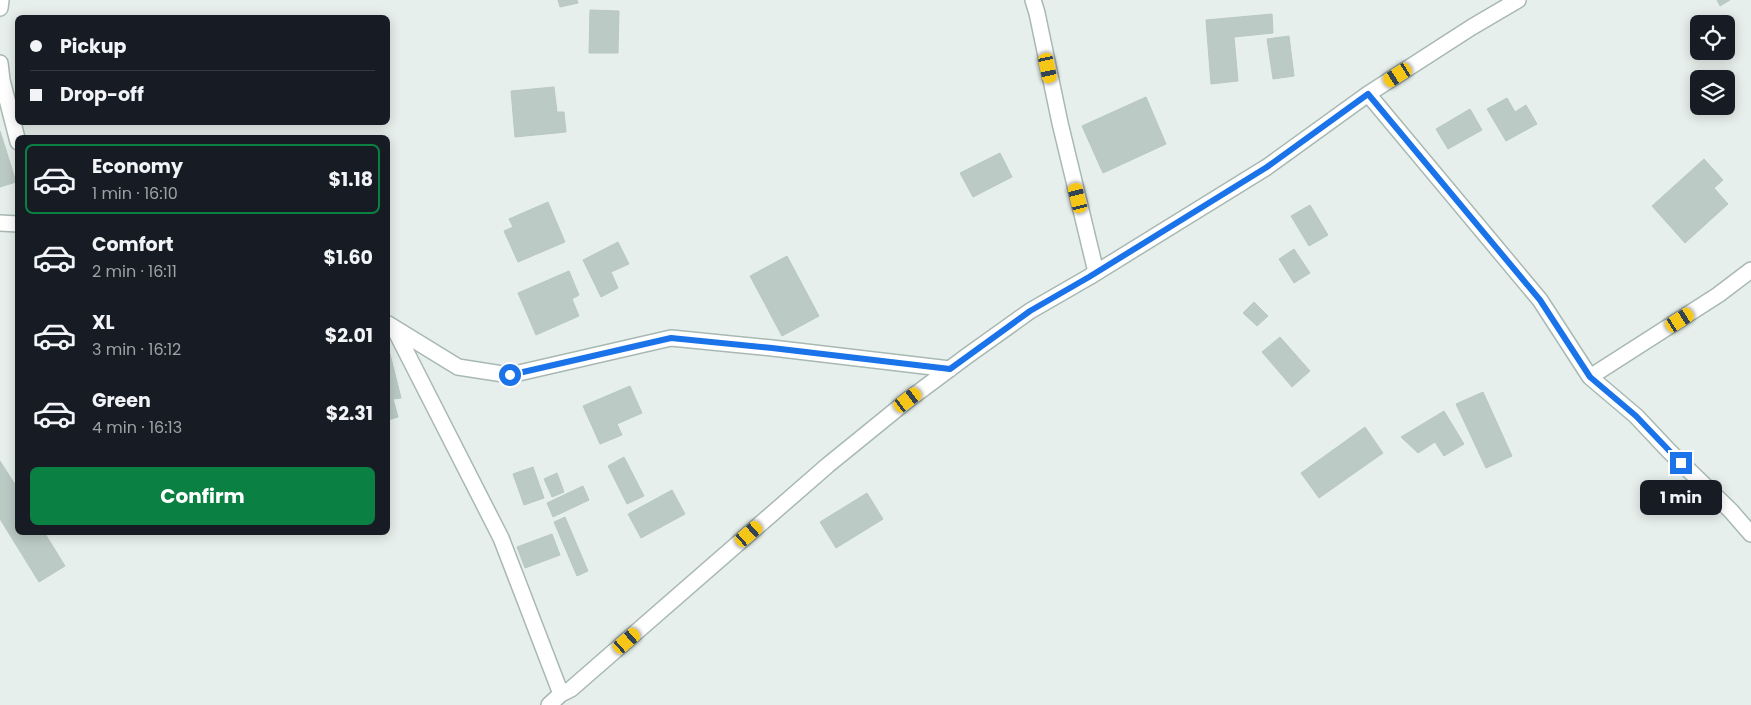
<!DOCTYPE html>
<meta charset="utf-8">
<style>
:root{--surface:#171b24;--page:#242831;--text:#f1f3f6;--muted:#9ea1a6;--line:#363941;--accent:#0b8043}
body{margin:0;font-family:Poppins,sans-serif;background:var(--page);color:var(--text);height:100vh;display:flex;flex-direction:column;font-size:19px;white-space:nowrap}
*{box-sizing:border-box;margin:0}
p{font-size:16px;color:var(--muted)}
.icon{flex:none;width:28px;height:28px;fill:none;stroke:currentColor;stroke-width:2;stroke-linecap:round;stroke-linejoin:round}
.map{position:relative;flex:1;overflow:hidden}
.sheet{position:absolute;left:15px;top:135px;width:375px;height:400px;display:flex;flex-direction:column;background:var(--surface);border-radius:8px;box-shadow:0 2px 12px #0003}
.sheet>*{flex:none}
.top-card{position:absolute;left:15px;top:15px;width:375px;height:110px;border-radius:8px;box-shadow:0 2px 12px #0003;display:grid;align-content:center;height:110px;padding:0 15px;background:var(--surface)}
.tools{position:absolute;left:1690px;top:15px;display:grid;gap:10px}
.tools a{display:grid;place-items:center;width:45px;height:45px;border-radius:8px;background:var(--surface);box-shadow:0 2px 12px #0003;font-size:25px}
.end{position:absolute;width:22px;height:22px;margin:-11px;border:6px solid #1a73e8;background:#fff;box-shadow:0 0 0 2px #fff}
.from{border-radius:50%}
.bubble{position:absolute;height:35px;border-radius:8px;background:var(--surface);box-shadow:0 2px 12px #0003;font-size:16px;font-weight:700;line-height:35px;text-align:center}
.car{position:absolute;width:15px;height:30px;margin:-15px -8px;border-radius:6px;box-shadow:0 0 4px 1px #0007;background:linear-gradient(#f5c518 24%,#345 0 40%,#f5c518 0 76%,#345 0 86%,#f5c518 0)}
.top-card b{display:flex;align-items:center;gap:18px;height:48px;font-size:19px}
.top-card b+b{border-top:1px solid var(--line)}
.top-card i{width:12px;height:12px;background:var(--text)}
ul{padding:9px 0 0;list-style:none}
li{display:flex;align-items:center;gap:15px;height:70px;margin:0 10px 8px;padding:0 5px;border:2px solid transparent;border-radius:8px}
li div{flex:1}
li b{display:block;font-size:19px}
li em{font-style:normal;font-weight:700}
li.active{border-color:var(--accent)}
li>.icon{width:45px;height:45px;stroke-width:1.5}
.cta{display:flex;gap:10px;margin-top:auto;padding:10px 15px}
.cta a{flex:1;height:58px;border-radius:8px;background:var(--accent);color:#fff;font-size:20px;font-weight:700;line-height:58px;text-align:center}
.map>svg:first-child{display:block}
.building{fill:#bbcac4;stroke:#b8c9c2}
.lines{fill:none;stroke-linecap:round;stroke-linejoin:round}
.minor-casing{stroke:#a8b8b2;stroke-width:18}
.minor{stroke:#fff;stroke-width:15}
.route{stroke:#1a73e8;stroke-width:6}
</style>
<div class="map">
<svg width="1751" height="705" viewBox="0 0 1751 705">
<rect width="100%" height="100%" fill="#e6efeb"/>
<!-- building -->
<path class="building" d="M558 0H577L578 3 560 7Z
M1717 0H1730L1720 6Z
M590 10 619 11 618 53H589Z
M1272 14 1273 33 1234 37 1238 81 1211 84 1206 20Z
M1289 36 1294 76 1273 79 1267 39Z
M554 87 557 112H564L566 132 515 137 511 91Z
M1146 97 1166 144 1103 173 1082 126Z
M1507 98 1515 112 1526 105 1537 124 1506 141 1487 109Z
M1470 109 1482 130 1448 149 1436 129Z
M0 131 16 182 0 187Z
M1000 153 1012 177 973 197 960 173Z
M1704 159 1723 180 1714 188 1728 204 1685 243 1652 206Z
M548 202 565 242 518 262 504 231 513 227 509 219Z
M1310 205 1328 235 1309 246 1291 216Z
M618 242 629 264 611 272 618 288 601 297 583 260Z
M1294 249 1310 273 1294 283 1279 259Z
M787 256 819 316 782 336 750 276Z
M569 271 579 295 572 299 579 316 536 335 518 293Z
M1254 302 1268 316 1257 326 1243 313Z
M1280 337 1310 371 1292 387 1262 352Z
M390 354 401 398 393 399 398 417 388 420V355Z
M630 386 642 413 617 424 622 435 600 444 583 406Z
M1483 392 1512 456 1486 468 1456 404Z
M1444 411 1464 444 1444 456 1435 442 1418 453 1401 437Z
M1365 427 1383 453 1319 498 1301 473Z
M624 457 644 496 627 504 608 466Z
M0 461 18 489V532H44L65 566 39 582 0 519Z
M533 467 544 498 524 505 513 474Z
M557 473 564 492 552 497 544 479Z
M583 486 589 500 553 517 547 503Z
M672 490 685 514 641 538 628 514Z
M867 493 883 519 836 548 820 522Z
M565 517 588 571 577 576 554 522Z
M552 534 560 555 525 568 517 547Z"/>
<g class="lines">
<!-- minor casing -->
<g class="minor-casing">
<path id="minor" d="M1033 0 1037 13 1060 123 1096 272
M0 8 1 0
M0 63 2 80 18 142
M1368 94 1540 300 1590 377 1636 416 1669 451 1731 511 1751 534
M0 223 18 224
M388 324 458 367 510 375 671 338 772 348 950 369
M394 328 501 538 561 694
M1590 377 1718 295 1751 270
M549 705 561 694 571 689 828 465 908 400 967 356 1030 311 1089 277 1267 167 1368 94 1472 27 1518 0"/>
</g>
<!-- minor -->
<use href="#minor" class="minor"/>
</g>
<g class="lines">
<!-- route -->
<path class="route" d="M510 375 671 338 772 348 950 369 1030 311 1089 277 1267 167 1368 94 1540 300 1590 377 1636 416 1681 463"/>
</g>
</svg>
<div class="tools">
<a><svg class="icon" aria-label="locate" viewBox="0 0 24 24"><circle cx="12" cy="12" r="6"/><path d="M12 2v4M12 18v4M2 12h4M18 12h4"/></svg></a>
<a><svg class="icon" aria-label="layers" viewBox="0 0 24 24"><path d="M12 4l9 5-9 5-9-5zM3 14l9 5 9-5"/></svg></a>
</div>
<i class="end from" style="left:510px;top:375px"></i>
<i class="end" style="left:1681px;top:463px"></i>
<div class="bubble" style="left:1640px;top:480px;width:82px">1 min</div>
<i class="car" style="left:1048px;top:68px;rotate:168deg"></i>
<i class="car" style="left:1398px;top:75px;rotate:237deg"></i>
<i class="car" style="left:1078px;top:198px;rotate:346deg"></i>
<i class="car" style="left:1680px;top:320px;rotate:57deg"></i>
<i class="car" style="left:908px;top:400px;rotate:53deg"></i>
<i class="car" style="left:749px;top:534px;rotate:49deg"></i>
<i class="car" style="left:627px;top:641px;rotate:49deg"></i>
<div class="top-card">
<b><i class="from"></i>Pickup</b>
<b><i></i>Drop-off</b>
</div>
<section class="sheet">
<ul>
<li class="active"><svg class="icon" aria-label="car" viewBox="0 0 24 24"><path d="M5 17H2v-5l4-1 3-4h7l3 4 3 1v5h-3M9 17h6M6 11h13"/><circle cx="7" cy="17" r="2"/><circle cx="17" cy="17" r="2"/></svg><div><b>Economy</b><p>1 min · 16:10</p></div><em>$1.18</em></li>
<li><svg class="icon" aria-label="car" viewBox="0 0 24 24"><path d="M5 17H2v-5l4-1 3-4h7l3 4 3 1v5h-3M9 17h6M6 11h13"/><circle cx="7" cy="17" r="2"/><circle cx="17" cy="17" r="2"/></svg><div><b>Comfort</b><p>2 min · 16:11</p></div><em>$1.60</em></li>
<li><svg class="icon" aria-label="car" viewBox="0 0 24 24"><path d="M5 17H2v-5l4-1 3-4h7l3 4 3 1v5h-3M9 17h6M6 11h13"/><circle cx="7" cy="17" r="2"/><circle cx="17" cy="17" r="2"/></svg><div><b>XL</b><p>3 min · 16:12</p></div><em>$2.01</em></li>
<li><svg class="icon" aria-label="car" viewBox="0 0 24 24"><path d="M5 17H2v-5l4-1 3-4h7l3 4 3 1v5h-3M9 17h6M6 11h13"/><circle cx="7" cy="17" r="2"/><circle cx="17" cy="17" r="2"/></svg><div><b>Green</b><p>4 min · 16:13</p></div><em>$2.31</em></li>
</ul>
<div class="cta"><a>Confirm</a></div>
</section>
</div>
